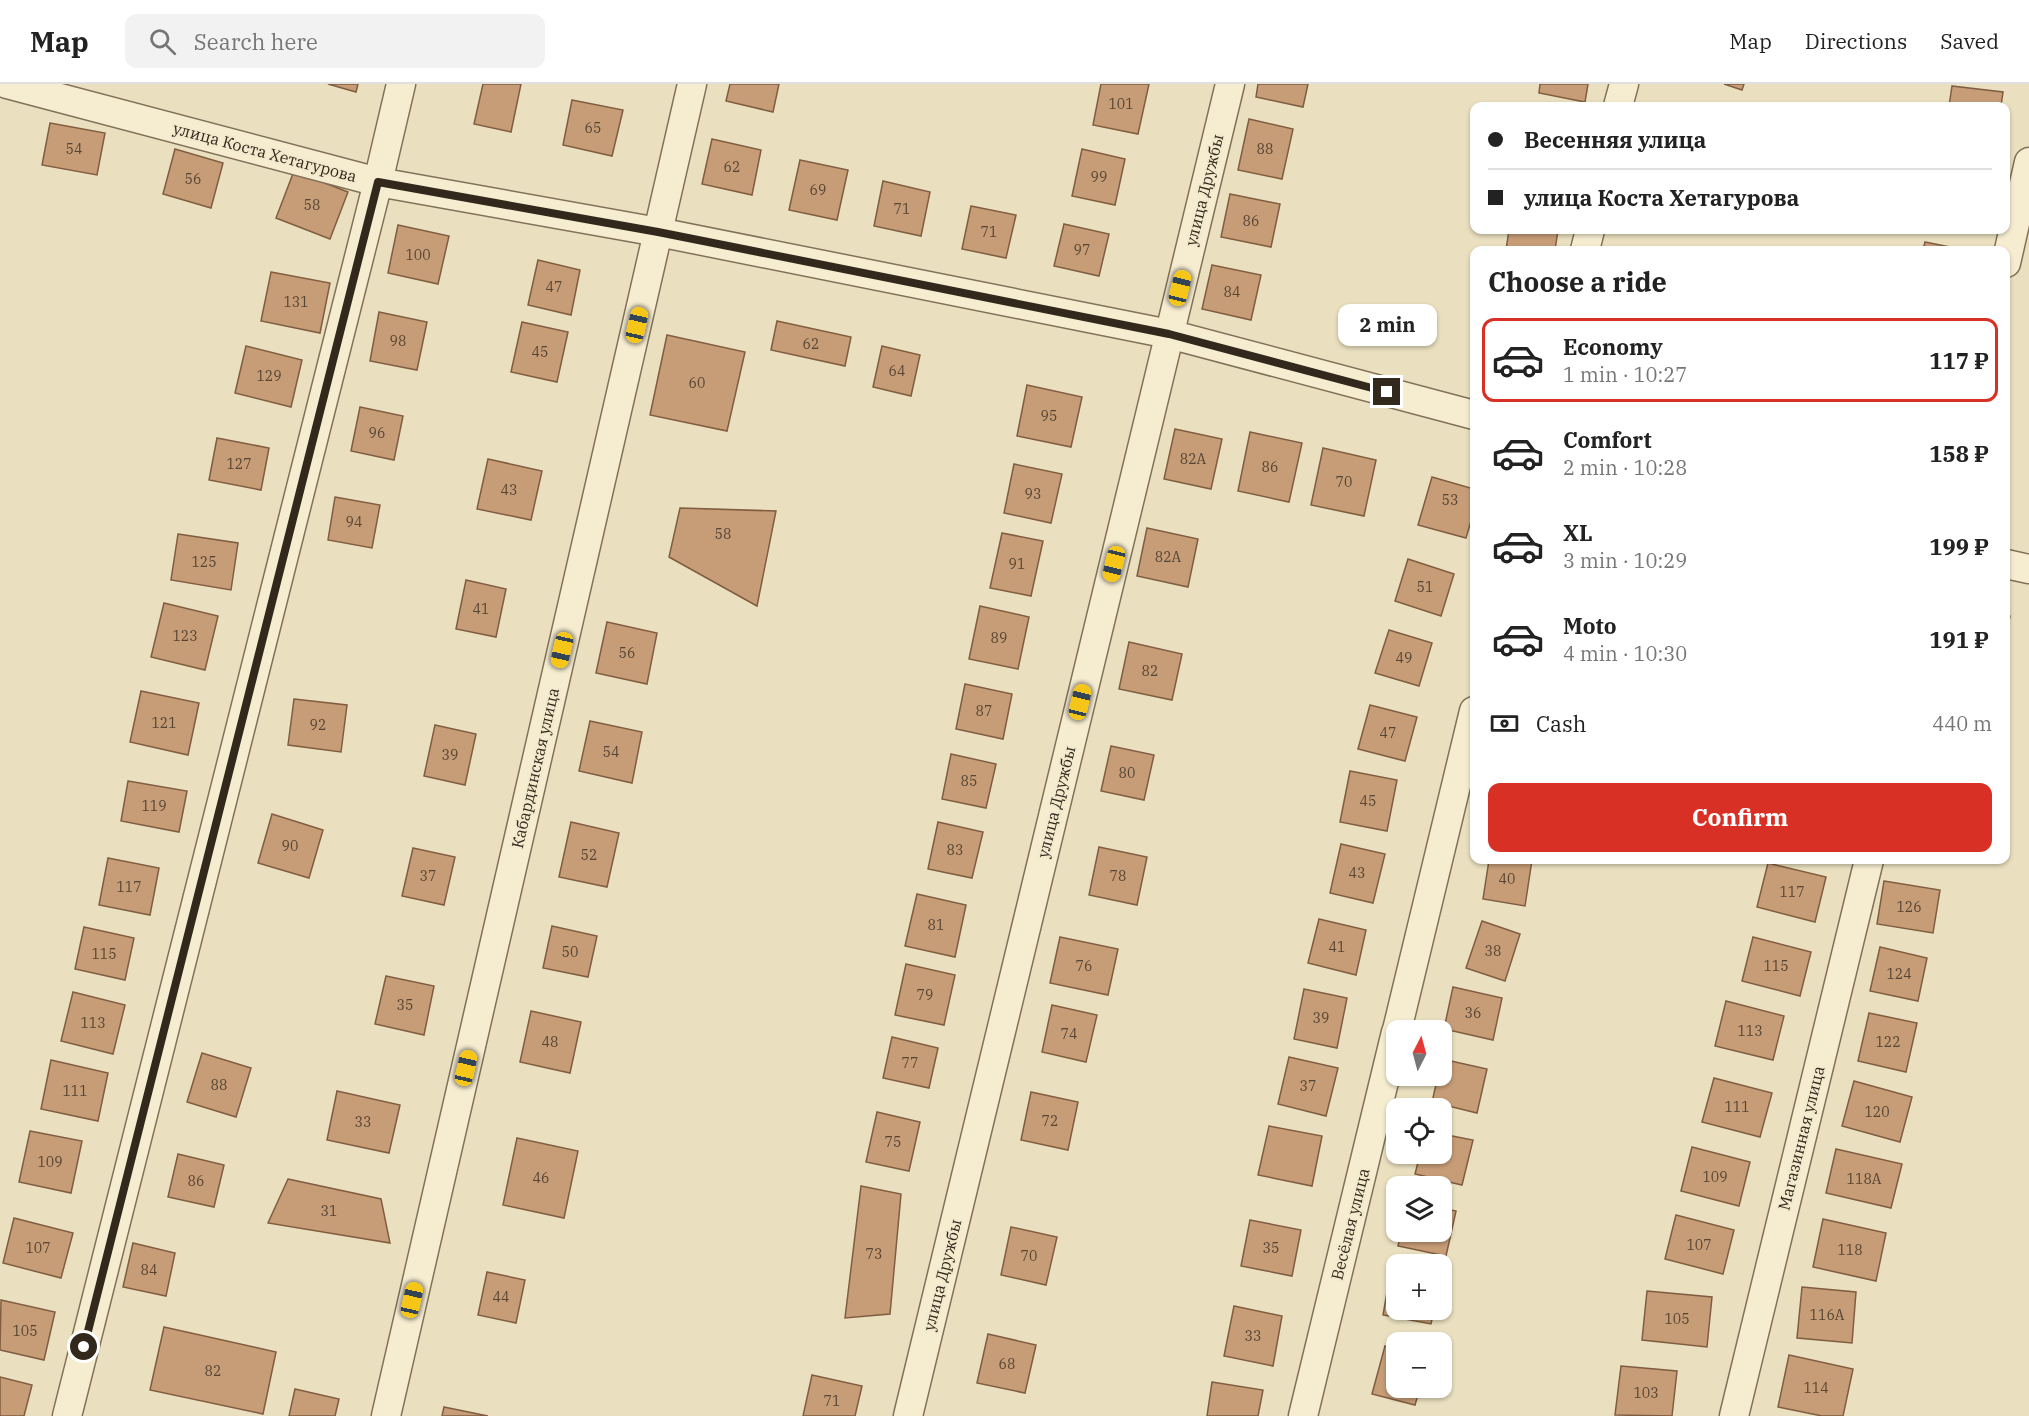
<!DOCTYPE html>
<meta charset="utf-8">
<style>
:root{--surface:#fff;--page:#f2f2f2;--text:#222;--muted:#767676;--line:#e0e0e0;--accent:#d93025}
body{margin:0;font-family:"IBM Plex Serif",serif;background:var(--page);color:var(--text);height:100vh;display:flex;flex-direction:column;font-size:22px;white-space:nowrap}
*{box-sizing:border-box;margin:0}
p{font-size:20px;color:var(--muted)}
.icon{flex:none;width:33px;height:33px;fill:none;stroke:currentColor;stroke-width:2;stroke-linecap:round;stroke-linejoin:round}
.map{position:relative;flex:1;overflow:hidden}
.drawer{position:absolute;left:1470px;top:162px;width:540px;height:618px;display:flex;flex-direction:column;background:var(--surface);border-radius:12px;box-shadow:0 2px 4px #0004}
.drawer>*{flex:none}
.banner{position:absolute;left:1470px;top:18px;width:540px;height:132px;border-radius:12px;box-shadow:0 2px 4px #0004;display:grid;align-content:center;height:132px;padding:0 18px;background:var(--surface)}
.needle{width:39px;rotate:6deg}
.fabs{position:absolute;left:1386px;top:936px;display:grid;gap:12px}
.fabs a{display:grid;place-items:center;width:66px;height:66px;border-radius:12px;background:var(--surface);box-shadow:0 2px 4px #0004;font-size:30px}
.end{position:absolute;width:27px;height:27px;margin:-14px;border:8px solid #32281c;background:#fff;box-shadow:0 0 0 3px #fff}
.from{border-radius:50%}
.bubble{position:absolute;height:42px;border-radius:12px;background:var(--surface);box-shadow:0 2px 4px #0004;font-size:20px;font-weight:700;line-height:42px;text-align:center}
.car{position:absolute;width:18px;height:36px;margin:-18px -9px;border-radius:8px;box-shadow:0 0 4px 2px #0007;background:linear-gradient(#f5c518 24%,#345 0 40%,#f5c518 0 76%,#345 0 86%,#f5c518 0)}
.banner b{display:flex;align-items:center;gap:21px;height:57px;font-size:22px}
.banner b+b{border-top:2px solid var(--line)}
.banner i{width:15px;height:15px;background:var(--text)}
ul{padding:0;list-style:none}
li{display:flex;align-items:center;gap:18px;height:84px;margin:0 12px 9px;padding:0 6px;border:3px solid transparent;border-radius:12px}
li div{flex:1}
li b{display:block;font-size:22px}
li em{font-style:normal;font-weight:700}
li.current{border-color:var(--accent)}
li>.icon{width:54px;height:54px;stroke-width:1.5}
h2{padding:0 18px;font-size:27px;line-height:72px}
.pay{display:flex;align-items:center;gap:15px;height:66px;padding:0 18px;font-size:22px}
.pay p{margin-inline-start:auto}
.primary-button{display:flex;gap:12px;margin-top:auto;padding:12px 18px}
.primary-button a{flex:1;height:69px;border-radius:12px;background:var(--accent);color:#fff;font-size:24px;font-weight:700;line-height:69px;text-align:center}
header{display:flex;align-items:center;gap:36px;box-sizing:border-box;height:84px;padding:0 30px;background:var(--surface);border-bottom:2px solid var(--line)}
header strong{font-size:28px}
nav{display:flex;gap:33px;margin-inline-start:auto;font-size:21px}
.search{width:420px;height:54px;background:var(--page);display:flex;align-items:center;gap:15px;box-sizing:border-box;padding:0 21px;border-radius:12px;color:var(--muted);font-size:22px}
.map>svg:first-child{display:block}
.building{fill:#c79d77;stroke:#805d40;stroke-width:1.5}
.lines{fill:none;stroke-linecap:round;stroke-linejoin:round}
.minor-casing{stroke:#827159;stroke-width:31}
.minor{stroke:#f6edd1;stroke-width:28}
.route{stroke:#32281c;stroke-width:8}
.labels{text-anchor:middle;stroke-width:4.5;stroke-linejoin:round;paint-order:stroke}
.number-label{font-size:14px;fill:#574533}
.street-label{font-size:16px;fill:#32281c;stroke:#f3eace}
</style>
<header>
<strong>Map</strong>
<div class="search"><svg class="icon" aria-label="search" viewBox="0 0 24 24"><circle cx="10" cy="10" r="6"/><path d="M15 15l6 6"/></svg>Search here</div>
<nav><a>Map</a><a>Directions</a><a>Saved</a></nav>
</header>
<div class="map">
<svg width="2029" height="1332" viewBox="0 0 2029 1332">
<rect width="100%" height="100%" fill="#eae0bf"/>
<!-- building -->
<path class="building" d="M328 0H358L356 8Z
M483 0H521L511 48 474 40Z
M730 0H779L773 28 726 17Z
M1101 0H1149L1138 50 1093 41Z
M1258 0H1308L1303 23 1256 13Z
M1540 0H1588L1585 18 1539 9Z
M1724 0H1744L1742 6Z
M1952 2 2003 8 2001 22H1949Z
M572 16 623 26 612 72 563 61Z
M1249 35 1293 45 1282 95 1238 86Z
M50 39 105 49 97 91 42 81Z
M712 55 761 66 752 111 702 100Z
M175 65 223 79 211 124 163 110Z
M1082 65 1125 75 1115 121 1072 112Z
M800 76 848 86 837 136 789 126Z
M294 87 348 108 330 155 276 134Z
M883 97 930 108 921 152 874 142Z
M1230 110 1280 120 1271 163 1221 153Z
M971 122 1016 131 1006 174 962 165Z
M1064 140 1109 150 1099 192 1054 182Z
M398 141 449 152 438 200 388 189Z
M1509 146H1558L1555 166H1506Z
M1925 158 1965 166H1923Z
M538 176 580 186 571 231 528 221Z
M1212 181 1261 191 1251 236 1202 225Z
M271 188 330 199 320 249 261 237Z
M379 228 427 238 417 286 370 277Z
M777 237 851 253 845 282 771 266Z
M522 238 568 248 557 298 511 288Z
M667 251 745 268 727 347 650 331Z
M246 262 302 276 291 323 235 309Z
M882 262 920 271 911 312 873 303Z
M1027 301 1082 313 1071 363 1017 352Z
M360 323 403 332 394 376 351 367Z
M1175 345 1222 355 1211 405 1164 395Z
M1250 348 1302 359 1289 418 1238 407Z
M217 354 269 364 261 406 209 396Z
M1323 364 1376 376 1364 432 1311 421Z
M488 375 542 387 531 436 477 425Z
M1014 380 1062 390 1051 439 1004 429Z
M1432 393 1474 405V427L1466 454 1418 441Z
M335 413 380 421 372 464 328 456Z
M680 424 776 427 757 522 669 473Z
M1147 444 1198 455 1188 503 1137 492Z
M1002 449 1043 457 1031 512 990 504Z
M178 450 238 459 231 506 171 496Z
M1408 475 1454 490 1441 532 1395 517Z
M466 496 506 505 496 553 456 545Z
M164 519 218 532 205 586 151 573Z
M980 522 1029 533 1018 585 969 575Z
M2006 531 2010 532 2006 553Z
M607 538 657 549 647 600 596 589Z
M1389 546 1432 559 1419 602 1375 589Z
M1129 558 1182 570 1172 616 1119 605Z
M965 600 1012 610 1003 655 956 645Z
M141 607 199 619 188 671 130 658Z
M294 615 347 621 341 668 288 661Z
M1370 621 1417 633 1405 677 1358 665Z
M590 637 642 648 632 699 579 687Z
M435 641 476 650 465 701 424 692Z
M1111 662 1154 671 1144 716 1101 707Z
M951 670 996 680 986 724 942 715Z
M1350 687 1397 696 1387 747 1340 738Z
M128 697 187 707 179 748 121 737Z
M272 730 323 746 309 794 258 779Z
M571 738 619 749 607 803 559 793Z
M938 738 983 748 972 794 928 785Z
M1341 760 1385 770 1373 819 1330 809Z
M1099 763 1147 773 1137 821 1089 811Z
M413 764 455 773 444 821 402 812Z
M108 774 159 784 150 831 99 821Z
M1489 776H1532L1525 822 1483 815Z
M1768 779 1826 793 1815 838 1757 823Z
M1884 797 1940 806 1933 849 1877 840Z
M917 810 966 821 955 873 905 862Z
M1319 835 1366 846 1356 891 1308 879Z
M1482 837 1520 850 1505 897 1466 884Z
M552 842 597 852 588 893 543 884Z
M84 843 134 854 125 896 75 885Z
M1060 853 1118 865 1108 911 1050 899Z
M1753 853 1811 868 1800 912 1742 897Z
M1880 863 1927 874 1918 917 1870 907Z
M906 880 955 891 944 941 895 931Z
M386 892 434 902 424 951 375 940Z
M1453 903 1502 914 1493 956 1444 945Z
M1304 905 1347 914 1337 964 1294 955Z
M73 908 125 921 113 970 61 957Z
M1726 917 1784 932 1773 976 1715 962Z
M1052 921 1097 931 1086 978 1042 968Z
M531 927 581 938 570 989 520 978Z
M1869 929 1917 939 1906 988 1858 977Z
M892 953 938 964 929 1004 883 994Z
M202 969 251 984 236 1033 187 1018Z
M1289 973 1338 984 1326 1032 1278 1020Z
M1442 975 1487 985 1477 1029 1432 1018 1438 992H1442Z
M51 976 108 989 98 1037 41 1025Z
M1714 994 1772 1009 1760 1053 1702 1038Z
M1854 997 1912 1013 1900 1058 1842 1042Z
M337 1007 400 1021 389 1069 327 1056Z
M1031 1008 1078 1018 1068 1066 1021 1056Z
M877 1028 920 1038 909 1087 866 1078Z
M1269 1042 1322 1052 1312 1102 1258 1091Z
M30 1047 82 1057 71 1109 19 1098Z
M1442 1050 1473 1056 1462 1101 1415 1090 1420 1070H1442Z
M517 1054 578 1067 564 1134 503 1121Z
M1692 1063 1750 1078 1739 1122 1681 1107Z
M1836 1065 1902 1080 1891 1124 1826 1109Z
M178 1070 224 1081 214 1123 168 1113Z
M288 1095 381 1115 390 1159 268 1139Z
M861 1102 901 1110 890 1230 845 1234Z
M1442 1124 1456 1127 1446 1172 1398 1162 1401 1148H1442Z
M1676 1131 1734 1146 1723 1190 1665 1175Z
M14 1134 73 1149 61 1194 3 1179Z
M1823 1135 1886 1149 1876 1197 1813 1183Z
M1250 1136 1301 1146 1292 1192 1241 1182Z
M1011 1143 1057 1153 1046 1201 1001 1191Z
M133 1159 175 1169 166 1212 123 1203Z
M1391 1186 1396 1187V1226H1434L1431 1240 1383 1231Z
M487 1188 525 1196 516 1239 478 1231Z
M1802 1203 1856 1208 1852 1259 1797 1254Z
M1647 1207 1712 1213 1707 1263 1642 1256Z
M1 1216 55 1228 44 1276 0 1266Z
M1234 1222 1282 1232 1273 1282 1224 1272Z
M164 1243 276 1268 263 1330 150 1306Z
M988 1250 1036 1261 1025 1309 977 1299Z
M1385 1262 1396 1265V1304H1420L1415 1321 1372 1310Z
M1789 1271 1853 1285 1843 1332H1822L1778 1323Z
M1621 1282 1677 1287 1672 1332 1615 1331Z
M812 1291 862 1302 855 1332H803Z
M0 1293 32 1301 24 1332H0Z
M1212 1298 1263 1306 1258 1332H1207Z
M295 1305 339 1315 335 1332H289Z
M444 1323 488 1332H442Z"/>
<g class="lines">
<!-- minor casing -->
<g class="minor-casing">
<path id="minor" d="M7 0 378 98 658 148 1169 250 1474 331
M1618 22 1624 0
M1585 166 1590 146
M2006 179 2029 78
M2006 480 2029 485
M1397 946 1474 627
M67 1332 378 98 401 0
M386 1332 692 0
M908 1332 1230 0
M1303 1332 1396 948
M1734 1332 1869 776"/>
</g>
<!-- minor -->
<use href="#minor" class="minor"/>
</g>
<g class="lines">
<!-- route -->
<path class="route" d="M84 1263 378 98 658 148 1169 250 1387 308"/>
</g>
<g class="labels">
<!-- number labels -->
<g class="number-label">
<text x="1121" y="25">101</text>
<text x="593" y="49">65</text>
<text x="74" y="70">54</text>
<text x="1265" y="70">88</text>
<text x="732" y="88">62</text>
<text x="1099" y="98">99</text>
<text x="193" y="100">56</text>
<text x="818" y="111">69</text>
<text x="312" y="126">58</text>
<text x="902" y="130">71</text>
<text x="1251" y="142">86</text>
<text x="989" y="153">71</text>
<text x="1082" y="171">97</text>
<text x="418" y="176">100</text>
<text x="554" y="208">47</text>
<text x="1232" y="213">84</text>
<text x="296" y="223">131</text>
<text x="398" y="262">98</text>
<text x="811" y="265">62</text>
<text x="540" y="273">45</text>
<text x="897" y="292">64</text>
<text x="269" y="297">129</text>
<text x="697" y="304">60</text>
<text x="1049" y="337">95</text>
<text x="377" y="354">96</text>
<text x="1193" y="380">82А</text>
<text x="239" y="385">127</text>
<text x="1270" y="388">86</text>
<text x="1344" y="403">70</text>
<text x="509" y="411">43</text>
<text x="1033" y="415">93</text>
<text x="1450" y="421">53</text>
<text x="354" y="443">94</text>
<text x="723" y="455">58</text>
<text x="1168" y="478">82А</text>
<text x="204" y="483">125</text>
<text x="1017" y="485">91</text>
<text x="1425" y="508">51</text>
<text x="481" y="530">41</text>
<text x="185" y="557">123</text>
<text x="999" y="559">89</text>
<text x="627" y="574">56</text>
<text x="1404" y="579">49</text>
<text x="1150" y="592">82</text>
<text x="984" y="632">87</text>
<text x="164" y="644">121</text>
<text x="318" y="646">92</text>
<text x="1388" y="654">47</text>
<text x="611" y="673">54</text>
<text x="450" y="676">39</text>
<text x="1127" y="694">80</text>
<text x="969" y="702">85</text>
<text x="1368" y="722">45</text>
<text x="154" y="727">119</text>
<text x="290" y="767">90</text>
<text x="955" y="771">83</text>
<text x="589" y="776">52</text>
<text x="1357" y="794">43</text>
<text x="428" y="797">37</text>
<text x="1118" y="797">78</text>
<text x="1507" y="800">40</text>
<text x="129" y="808">117</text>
<text x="1792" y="813">117</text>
<text x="1909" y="828">126</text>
<text x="936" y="846">81</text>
<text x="1337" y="868">41</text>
<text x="1493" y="872">38</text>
<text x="570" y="873">50</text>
<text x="104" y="875">115</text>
<text x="1084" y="887">76</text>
<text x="1776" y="887">115</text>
<text x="1899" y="895">124</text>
<text x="925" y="916">79</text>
<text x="405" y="926">35</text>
<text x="1473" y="934">36</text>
<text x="1321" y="939">39</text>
<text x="93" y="944">113</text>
<text x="1750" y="952">113</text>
<text x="1069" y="955">74</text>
<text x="550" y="963">48</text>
<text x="1888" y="963">122</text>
<text x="910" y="984">77</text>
<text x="219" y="1006">88</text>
<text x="1308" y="1007">37</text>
<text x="75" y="1012">111</text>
<text x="1737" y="1028">111</text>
<text x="1877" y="1033">120</text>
<text x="1050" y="1042">72</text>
<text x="363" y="1043">33</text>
<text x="893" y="1063">75</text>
<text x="50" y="1083">109</text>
<text x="1715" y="1098">109</text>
<text x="541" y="1099">46</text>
<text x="1864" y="1100">118А</text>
<text x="196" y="1102">86</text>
<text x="329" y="1132">31</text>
<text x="1699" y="1166">107</text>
<text x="38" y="1169">107</text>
<text x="1271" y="1169">35</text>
<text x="1850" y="1171">118</text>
<text x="874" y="1175">73</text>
<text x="1029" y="1177">70</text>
<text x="149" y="1191">84</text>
<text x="501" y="1218">44</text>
<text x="1827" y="1236">116А</text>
<text x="1677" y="1240">105</text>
<text x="25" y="1252">105</text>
<text x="1253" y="1257">33</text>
<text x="1007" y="1285">68</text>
<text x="213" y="1292">82</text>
<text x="1816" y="1309">114</text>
<text x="1646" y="1314">103</text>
<text x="832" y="1322">71</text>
</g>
<!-- street labels -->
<g class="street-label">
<text transform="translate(265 68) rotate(15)" y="6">улица Коста Хетагурова</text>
<text transform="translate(1204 106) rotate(-76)" y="6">улица Дружбы</text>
<text transform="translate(535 684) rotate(-77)" y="6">Кабардинская улица</text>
<text transform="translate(1056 718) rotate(-76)" y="6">улица Дружбы</text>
<text transform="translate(1801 1054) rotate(-76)" y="6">Магазинная улица</text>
<text transform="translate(1350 1140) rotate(-76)" y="6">Весёлая улица</text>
<text transform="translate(942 1191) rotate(-76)" y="6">улица Дружбы</text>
</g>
</g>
</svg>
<div class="fabs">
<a><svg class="needle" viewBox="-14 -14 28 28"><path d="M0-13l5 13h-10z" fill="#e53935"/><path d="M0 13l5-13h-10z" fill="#767676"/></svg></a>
<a><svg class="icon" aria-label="locate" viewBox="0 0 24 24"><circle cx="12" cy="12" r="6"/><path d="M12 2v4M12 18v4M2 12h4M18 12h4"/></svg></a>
<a><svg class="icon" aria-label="layers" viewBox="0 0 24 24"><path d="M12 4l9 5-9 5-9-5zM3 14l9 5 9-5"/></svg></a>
<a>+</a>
<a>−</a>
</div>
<i class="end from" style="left:84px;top:1263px"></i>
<i class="end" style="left:1387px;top:308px"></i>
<div class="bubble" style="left:1338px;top:220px;width:99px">2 min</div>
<i class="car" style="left:1180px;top:204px;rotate:14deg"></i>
<i class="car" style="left:637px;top:241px;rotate:13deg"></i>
<i class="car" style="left:1114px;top:480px;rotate:194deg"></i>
<i class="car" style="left:562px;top:566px;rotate:193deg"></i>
<i class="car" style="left:1080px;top:618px;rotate:14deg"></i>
<i class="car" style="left:466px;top:984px;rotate:13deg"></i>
<i class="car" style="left:412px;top:1216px;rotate:13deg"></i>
<div class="banner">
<b><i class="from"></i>Весенняя улица</b>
<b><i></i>улица Коста Хетагурова</b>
</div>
<section class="drawer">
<h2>Choose a ride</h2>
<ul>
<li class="current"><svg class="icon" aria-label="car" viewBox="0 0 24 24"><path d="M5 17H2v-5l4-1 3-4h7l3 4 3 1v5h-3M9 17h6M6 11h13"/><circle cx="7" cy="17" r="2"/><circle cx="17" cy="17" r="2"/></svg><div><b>Economy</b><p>1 min · 10:27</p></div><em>117 ₽</em></li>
<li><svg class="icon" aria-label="car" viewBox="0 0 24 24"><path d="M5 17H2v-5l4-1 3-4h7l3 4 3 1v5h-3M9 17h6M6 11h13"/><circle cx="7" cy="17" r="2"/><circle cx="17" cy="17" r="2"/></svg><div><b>Comfort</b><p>2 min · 10:28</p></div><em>158 ₽</em></li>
<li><svg class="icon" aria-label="car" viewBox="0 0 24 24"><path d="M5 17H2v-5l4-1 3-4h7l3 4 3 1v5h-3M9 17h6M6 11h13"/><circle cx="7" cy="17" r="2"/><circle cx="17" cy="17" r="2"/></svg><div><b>XL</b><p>3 min · 10:29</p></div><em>199 ₽</em></li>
<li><svg class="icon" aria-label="car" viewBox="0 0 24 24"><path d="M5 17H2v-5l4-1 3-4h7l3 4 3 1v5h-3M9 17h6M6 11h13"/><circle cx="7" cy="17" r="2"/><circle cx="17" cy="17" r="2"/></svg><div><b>Moto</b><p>4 min · 10:30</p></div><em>191 ₽</em></li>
</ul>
<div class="pay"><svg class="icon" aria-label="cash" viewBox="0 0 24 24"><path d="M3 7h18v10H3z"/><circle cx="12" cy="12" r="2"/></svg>Cash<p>440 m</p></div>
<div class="primary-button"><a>Confirm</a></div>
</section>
</div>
